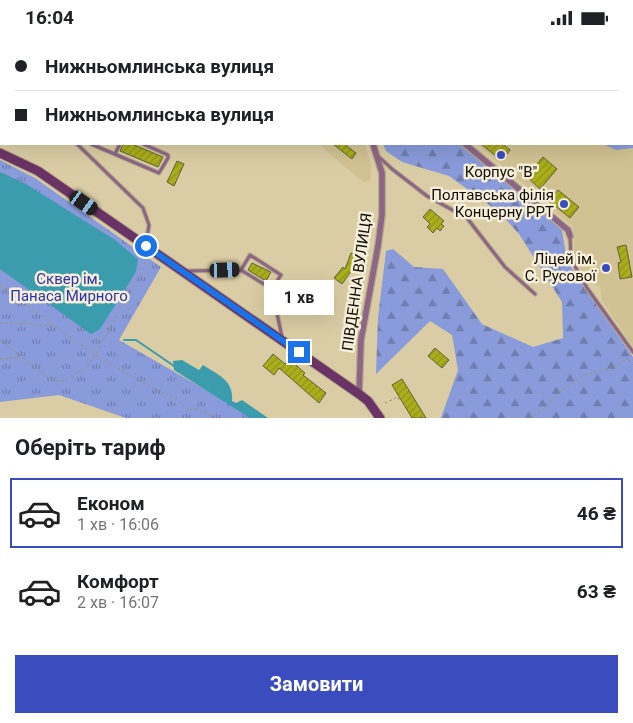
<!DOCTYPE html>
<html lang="uk">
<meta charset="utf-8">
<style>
:root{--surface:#fff;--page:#f6f6f6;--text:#202124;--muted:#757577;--line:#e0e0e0;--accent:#3b4cbf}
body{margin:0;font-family:Roboto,sans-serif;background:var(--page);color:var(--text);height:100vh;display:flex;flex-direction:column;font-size:19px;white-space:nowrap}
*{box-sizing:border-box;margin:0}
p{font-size:16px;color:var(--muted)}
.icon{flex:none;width:28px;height:28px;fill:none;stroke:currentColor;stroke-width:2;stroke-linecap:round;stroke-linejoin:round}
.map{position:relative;height:383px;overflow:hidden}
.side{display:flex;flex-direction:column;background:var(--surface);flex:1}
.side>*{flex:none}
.hud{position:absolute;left:0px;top:0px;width:634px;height:110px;box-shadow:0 5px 20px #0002;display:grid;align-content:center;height:110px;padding:0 15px;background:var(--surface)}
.end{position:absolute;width:22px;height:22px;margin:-11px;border:6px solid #1a73e8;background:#fff;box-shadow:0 0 0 2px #fff}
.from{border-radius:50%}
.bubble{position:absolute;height:35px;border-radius:0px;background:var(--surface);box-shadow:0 5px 20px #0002;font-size:16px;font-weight:700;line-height:35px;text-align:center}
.car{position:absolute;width:15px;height:30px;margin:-15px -8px;border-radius:6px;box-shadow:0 0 4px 1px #0007;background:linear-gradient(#222 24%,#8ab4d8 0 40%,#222 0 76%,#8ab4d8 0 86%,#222 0)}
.hud b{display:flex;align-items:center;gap:18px;height:48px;font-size:19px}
.hud b+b{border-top:1px solid var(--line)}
.hud i{width:12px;height:12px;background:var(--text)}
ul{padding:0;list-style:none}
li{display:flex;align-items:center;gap:15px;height:70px;margin:0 10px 8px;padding:0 5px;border:2px solid transparent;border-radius:0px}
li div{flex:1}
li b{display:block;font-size:19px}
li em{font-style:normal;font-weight:700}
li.on{border-color:var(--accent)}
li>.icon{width:45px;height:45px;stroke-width:1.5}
h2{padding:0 15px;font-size:22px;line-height:60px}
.action{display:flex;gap:10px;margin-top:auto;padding:10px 15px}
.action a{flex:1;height:58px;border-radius:0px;background:var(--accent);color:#fff;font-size:20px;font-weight:700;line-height:58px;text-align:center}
.status{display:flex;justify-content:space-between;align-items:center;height:35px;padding:0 25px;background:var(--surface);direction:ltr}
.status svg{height:14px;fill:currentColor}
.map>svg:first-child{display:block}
.built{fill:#d2c293}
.forest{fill:url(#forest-firs)}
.park{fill:url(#park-tufts)}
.pitch{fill:#899bda}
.water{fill:#3a9cad}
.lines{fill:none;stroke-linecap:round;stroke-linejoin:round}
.stream{stroke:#3a9cad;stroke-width:2}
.building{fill:url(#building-hatch);stroke:#5e613c}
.lane-casing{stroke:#b6aa88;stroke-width:5}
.street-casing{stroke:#b6aa88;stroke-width:8}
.secondary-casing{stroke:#b6aa88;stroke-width:11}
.path{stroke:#9c9273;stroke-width:1;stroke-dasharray:2.5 2.5;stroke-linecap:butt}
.lane{stroke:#8d6687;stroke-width:3}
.street{stroke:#8d6687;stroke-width:5.5}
.secondary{stroke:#6a3365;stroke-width:9}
.route{stroke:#1a73e8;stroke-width:6}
.poi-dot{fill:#3b4cbf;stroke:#f5eeda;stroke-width:2}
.labels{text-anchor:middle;stroke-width:5;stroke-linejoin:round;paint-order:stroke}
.poi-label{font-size:15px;fill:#120d02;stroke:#f5eeda;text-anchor:end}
.park-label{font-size:15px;fill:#2b34aa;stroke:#f5eeda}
.street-label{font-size:15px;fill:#120d02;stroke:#f5eeda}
</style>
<div class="status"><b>16:04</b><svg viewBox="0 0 49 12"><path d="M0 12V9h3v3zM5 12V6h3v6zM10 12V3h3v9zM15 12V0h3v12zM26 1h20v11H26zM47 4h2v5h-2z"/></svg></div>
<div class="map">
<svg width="633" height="383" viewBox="0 0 633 383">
<defs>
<pattern id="forest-firs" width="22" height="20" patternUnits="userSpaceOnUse" patternTransform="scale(1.25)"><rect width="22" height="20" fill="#899bda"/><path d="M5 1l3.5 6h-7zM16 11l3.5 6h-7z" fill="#6f7daf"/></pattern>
<pattern id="park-tufts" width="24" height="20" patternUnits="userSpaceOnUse" patternTransform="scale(1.25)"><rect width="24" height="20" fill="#899bda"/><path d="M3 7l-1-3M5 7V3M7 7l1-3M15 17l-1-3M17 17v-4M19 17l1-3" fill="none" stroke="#6f7daf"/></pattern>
<pattern id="building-hatch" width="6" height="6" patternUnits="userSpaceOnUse" patternTransform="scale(1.25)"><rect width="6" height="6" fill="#aaae1a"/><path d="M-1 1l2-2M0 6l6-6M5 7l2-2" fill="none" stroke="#919416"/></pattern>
</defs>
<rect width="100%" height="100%" fill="#dacda5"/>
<!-- built -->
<path class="built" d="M345 0H633V312L602 266 600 252 586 246 574 221 573 192 477 109H632V1Z
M320 109H365L371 130V146L363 147 323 113Z"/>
<!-- forest -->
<path class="forest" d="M383 109H448L451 110 460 109 562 195 567 226 633 322V383H441L458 335 452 300 430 286 376 339 378 282 386 216 393 214 414 232 443 234 482 289 533 312 563 303 562 267 519 199 499 177 449 141 402 127 386 116Z"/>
<!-- park -->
<path class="park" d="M116 0H274L275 1H117Z
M0 125 35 143 161 232 119 305 255 383H126L59 360 0 367Z"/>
<!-- pitch -->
<path class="pitch" d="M580 0H633V113L616 115 603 109H632V1H580Z"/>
<!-- water -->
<path class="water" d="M0 137 26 149 115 205 138 224 136 237 100 294 91 299 0 234Z
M182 325 199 335 203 330C218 340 234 345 232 366L236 368 242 365 268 383H250L174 335 173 326Z"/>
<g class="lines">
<!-- stream -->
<path class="stream" d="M124 305H136L174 331"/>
</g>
<!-- building -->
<path class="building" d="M123 109H132L163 122 158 132 120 116Z
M333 109H344L356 118 352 124Z
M481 109H503L510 115 502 126Z
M543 122 557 134 540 154 526 141Z
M177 126 184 129 174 151 167 147Z
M558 155 579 172 570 183 549 166Z
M430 174 444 186 441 189 444 191 440 196 437 193 433 198 427 192 430 189 423 182Z
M626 210 632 242 620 244 618 228 621 227 617 212Z
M351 218 358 220 356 225 360 226 357 233 354 232 342 249 334 243 343 232 345 234Z
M252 228 271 237 266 246 248 235Z
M435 313 449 325 442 333 428 321Z
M273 319 285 329 289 324 305 338 303 340 326 358 319 368 279 333 274 340 263 331Z
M402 344 426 383H412L392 350Z"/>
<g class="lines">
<!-- lane casing -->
<g class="lane-casing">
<path id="lane" d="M189 0 191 1
M388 0V1
M316 1 317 0
M452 1V0
M520 1 521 0
M0 77 1 78
M77 109 143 173 149 190 146 209
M91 109 159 138 168 123V120L143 109
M115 119 120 109
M379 122 392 134 427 161 467 183 505 232 535 259
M570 201 571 224 587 253 633 317
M241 235 250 220 281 240 272 254
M186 236 241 235 272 254 282 302"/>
</g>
<!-- street casing -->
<g class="street-casing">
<path id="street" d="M325 0V1
M338 0 339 1
M465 109 568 195 570 201
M359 359 361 305 378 211 382 180V138L373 109"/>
</g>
<!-- secondary casing -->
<g class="secondary-casing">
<path id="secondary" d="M0 118 38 136 359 359 368 366 380 383"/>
</g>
<!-- path -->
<path class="path" d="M0 251 95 320 142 236 147 221
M0 288H21L54 291
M0 305 51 345 62 346 86 333 95 320 139 346 176 364 187 375 198 374 216 383
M0 324 19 322
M629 325 633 330
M385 368 398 362 399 365H401
M530 383 546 372 554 361 583 341 611 333 631 322"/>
<!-- lane -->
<use href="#lane" class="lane"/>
<!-- street -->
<use href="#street" class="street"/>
<!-- secondary -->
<use href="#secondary" class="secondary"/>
</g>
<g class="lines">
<!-- route -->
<path class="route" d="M146 211 299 317"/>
</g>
<!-- markers -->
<g class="poi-dot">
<circle cx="501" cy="120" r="5"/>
<circle cx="564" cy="169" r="5"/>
<circle cx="606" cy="233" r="5"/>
</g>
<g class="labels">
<!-- poi labels -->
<g class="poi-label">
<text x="501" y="142" text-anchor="middle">Корпус "В"</text>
<text x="554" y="165">Полтавська філія<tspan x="554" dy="17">Концерну РРТ</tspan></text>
<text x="596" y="229">Ліцей ім.<tspan x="596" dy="17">С. Русової</tspan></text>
</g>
<!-- park labels -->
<g class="park-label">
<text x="69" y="249">Сквер ім.<tspan x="69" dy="17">Панаса Мирного</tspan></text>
</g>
<!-- street labels -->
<g class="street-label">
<text transform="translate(357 247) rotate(-82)" y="5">ПІВДЕННА ВУЛИЦЯ</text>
</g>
</g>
</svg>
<i class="end from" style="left:146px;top:211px"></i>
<i class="end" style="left:299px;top:317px"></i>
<div class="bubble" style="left:264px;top:245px;width:70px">1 хв</div>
<i class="car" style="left:84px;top:168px;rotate:125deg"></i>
<i class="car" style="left:225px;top:235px;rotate:88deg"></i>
<div class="hud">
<b><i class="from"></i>Нижньомлинська вулиця</b>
<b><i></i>Нижньомлинська вулиця</b>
</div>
</div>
<section class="side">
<h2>Оберіть тариф</h2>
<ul>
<li class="on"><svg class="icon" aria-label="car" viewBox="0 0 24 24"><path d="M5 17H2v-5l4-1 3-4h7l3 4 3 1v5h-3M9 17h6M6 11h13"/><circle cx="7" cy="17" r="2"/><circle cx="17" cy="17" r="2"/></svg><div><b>Економ</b><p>1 хв · 16:06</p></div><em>46 ₴</em></li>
<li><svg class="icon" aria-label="car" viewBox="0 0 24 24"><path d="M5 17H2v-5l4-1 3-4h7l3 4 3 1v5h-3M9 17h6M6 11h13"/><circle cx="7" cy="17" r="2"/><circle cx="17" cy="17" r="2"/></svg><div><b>Комфорт</b><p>2 хв · 16:07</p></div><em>63 ₴</em></li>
</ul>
<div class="action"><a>Замовити</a></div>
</section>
